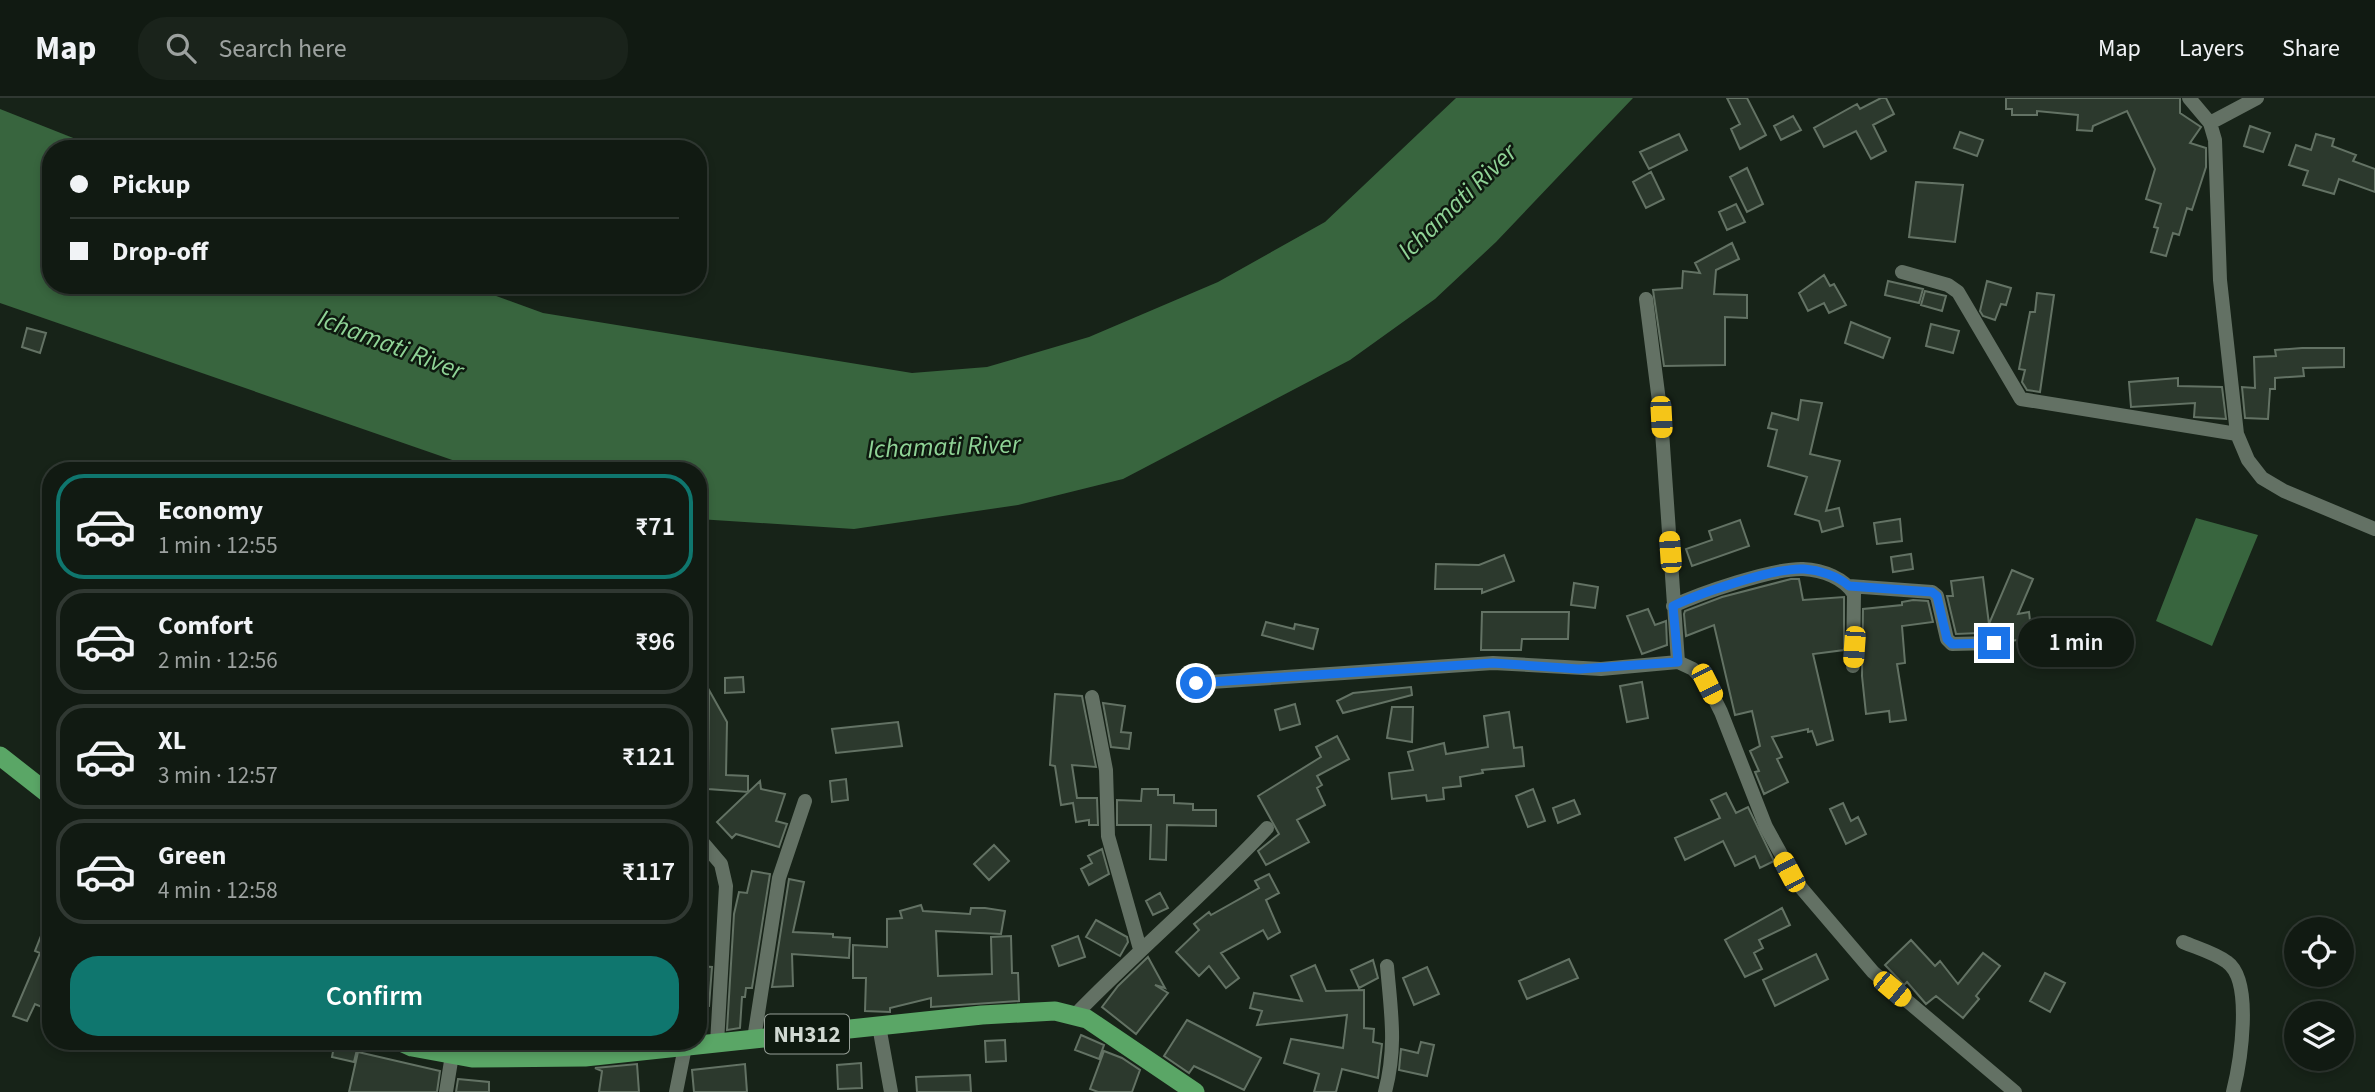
<!DOCTYPE html>
<meta charset="utf-8">
<style>
:root{--surface:#111a12;--page:#1a231b;--text:#f1f3f6;--muted:#9ca19f;--line:#303832;--accent:#0f766e}
body{margin:0;font-family:"Source Sans 3",sans-serif;background:var(--page);color:var(--text);height:100vh;display:flex;flex-direction:column;font-size:26px;white-space:nowrap}
*{box-sizing:border-box;margin:0}
p{font-size:23px;color:var(--muted)}
.icon{flex:none;width:38px;height:38px;fill:none;stroke:currentColor;stroke-width:2;stroke-linecap:round;stroke-linejoin:round}
.map{position:relative;flex:1;overflow:hidden}
.panel{position:absolute;left:42px;top:364px;width:665px;height:588px;display:flex;flex-direction:column;background:var(--surface);border-radius:28px;box-shadow:0 4px 10px #0003,0 0 0 2px var(--line)}
.panel>*{flex:none}
.guide{position:absolute;left:42px;top:42px;width:665px;height:154px;border-radius:28px;box-shadow:0 4px 10px #0003,0 0 0 2px var(--line);display:grid;align-content:center;height:154px;padding:0 28px;background:var(--surface)}
.controls{position:absolute;left:2284px;top:819px;display:grid;gap:14px}
.controls a{display:grid;place-items:center;width:70px;height:70px;border-radius:50%;background:var(--surface);box-shadow:0 4px 10px #0003,0 0 0 2px var(--line);font-size:35px}
.end{position:absolute;width:32px;height:32px;margin:-16px;border:9px solid #1a73e8;background:#fff;box-shadow:0 0 0 4px #fff}
.from{border-radius:50%}
.bubble{position:absolute;height:49px;border-radius:24px;background:var(--surface);box-shadow:0 4px 10px #0003,0 0 0 2px var(--line);font-size:23px;font-weight:600;line-height:49px;text-align:center}
.car{position:absolute;width:21px;height:42px;margin:-21px -10px;border-radius:9px;box-shadow:0 0 5px 2px #0007;background:linear-gradient(#f5c518 24%,#345 0 40%,#f5c518 0 76%,#345 0 86%,#f5c518 0)}
.guide b{display:flex;align-items:center;gap:24px;height:66px;font-size:26px}
.guide b+b{border-top:2px solid var(--line)}
.guide i{width:18px;height:18px;background:var(--text)}
ul{padding:12px 0 0;list-style:none}
li{display:flex;align-items:center;gap:21px;height:105px;margin:0 14px 10px;padding:0 14px;border:4px solid var(--line);border-radius:28px}
li div{flex:1}
li b{display:block;font-size:26px}
li em{font-style:normal;font-weight:600}
li.current{border-color:var(--accent)}
li>.icon{width:63px;height:63px;stroke-width:1.5}
.action{display:flex;gap:14px;margin-top:auto;padding:14px 28px}
.action a{flex:1;height:80px;border-radius:28px;background:var(--accent);color:#fff;font-size:28px;font-weight:600;line-height:80px;text-align:center}
header{display:flex;align-items:center;gap:42px;box-sizing:border-box;height:98px;padding:0 35px;background:var(--surface);border-bottom:2px solid var(--line)}
header strong{font-size:33px}
nav{display:flex;gap:38px;margin-inline-start:auto;font-size:24px}
.search{width:490px;height:63px;background:var(--page);display:flex;align-items:center;gap:18px;box-sizing:border-box;padding:0 24px;border-radius:28px;color:var(--muted);font-size:26px}
.map>svg:first-child{display:block}
.water{fill:#38653e}
.building{fill:#2c392d;stroke:#637264;stroke-width:2}
.lines{fill:none;stroke-linecap:round;stroke-linejoin:round}
.minor{stroke:#637164;stroke-width:14}
.trunk{stroke:#5aa666;stroke-width:19}
.route{stroke:#1a73e8;stroke-width:9}
.labels{text-anchor:middle;stroke-width:5;stroke-linejoin:round;paint-order:stroke}
.shield{fill:#0e190f;stroke:#969f97;stroke-width:2}
.shield-label{font-size:23px;font-weight:bold;fill:#d0d8d1}
.water-label{font-size:26px;font-style:italic;fill:#8fd396;stroke:#0e190f}
</style>
<header>
<strong>Map</strong>
<div class="search"><svg class="icon" aria-label="search" viewBox="0 0 24 24"><circle cx="10" cy="10" r="6"/><path d="M15 15l6 6"/></svg>Search here</div>
<nav><a>Map</a><a>Layers</a><a>Share</a></nav>
</header>
<div class="map">
<svg width="2375" height="994" viewBox="0 0 2375 994">
<rect width="100%" height="100%" fill="#172318"/>
<!-- water -->
<path class="water" d="M1456 0H1633L1496 144 1435 201 1350 262 1123 381 1018 407 854 431 698 421V373H484L0 205V11L101 51H51V187H466L543 215 912 275 987 269 1089 239 1218 184 1325 124Z
M2196 420 2258 437 2212 548 2156 523Z"/>
<!-- building -->
<path class="building" d="M1727 0H1747L1766 37 1740 51 1731 31 1740 26Z
M1881 0H1886L1894 16 1873 27 1886 53 1871 61 1856 33 1824 49 1814 30 1857 6 1860 11Z
M2006 0H2180V15L2201 29 2190 45 2206 50V69L2192 112 2187 110 2179 137 2173 135 2166 158 2151 154 2158 130 2154 129 2161 106 2146 101 2155 71 2127 13 2093 28 2092 33 2077 32 2078 17 2037 13V17H2012V11H2006Z
M1793 18 1801 32 1781 42 1774 28Z
M2250 28 2270 35 2263 54 2244 48Z
M1960 34 1983 42 1977 58 1954 50Z
M1679 36 1687 52 1649 71 1640 54Z
M2316 36 2334 41 2332 48 2356 57 2353 63 2375 71V94L2339 81 2334 96 2303 87 2308 73 2289 67 2296 47 2311 52Z
M1747 70 1763 106 1747 114 1730 79Z
M1651 74 1664 101 1646 110 1633 84Z
M1916 84 1963 87 1955 144 1909 139Z
M1736 106 1745 124 1727 132 1719 114Z
M1732 145 1739 161 1716 172 1714 196 1747 197V220L1725 219V267L1664 268 1653 192 1682 190 1683 173 1700 175 1695 165Z
M1824 177 1830 188 1834 186 1846 207 1829 215 1824 205 1808 213 1799 195Z
M1888 183 1923 191 1919 205 1885 197Z
M1987 183 2011 190 2006 207 2001 206 1995 222 1983 218 1980 213Z
M1925 193 1946 198 1942 213 1921 207Z
M2037 195 2054 197 2040 294 2027 292 2022 284 2025 272 2019 271 2030 214H2035Z
M1851 224 1890 240 1883 260 1845 245Z
M1931 226 1959 233 1953 255 1926 248Z
M27 230 46 235 40 255 22 249Z
M2302 250H2344V269L2303 270 2304 278 2275 280V291H2270L2268 321 2245 320 2242 289 2255 290 2254 259 2276 258 2275 252Z
M2178 280V288L2222 289 2226 321 2194 319 2195 305 2131 309 2129 284Z
M1801 302 1822 305 1810 356 1840 363 1826 413 1839 410 1843 428 1822 434 1819 423 1795 416 1807 379 1768 368 1777 332 1768 330 1772 315 1798 322Z
M1900 421 1902 443 1877 446 1874 425Z
M1740 422 1749 448 1692 468 1686 451 1712 442 1709 433Z
M1911 456 1913 471 1893 474 1891 459Z
M1504 457 1514 483 1482 495V491H1435L1436 466 1479 467Z
M2012 472 2033 481 2018 516 2029 514 2032 540 2003 544 2002 534 1956 536 1947 498H1953L1951 483 1983 479 1989 526Z
M1791 481H1799L1803 502 1844 499V552L1813 556 1833 642 1817 647 1812 633 1808 634V631L1772 639 1782 659 1777 661 1788 684 1764 696 1755 674 1759 673 1750 653 1760 648 1752 613 1735 617 1714 527 1686 538 1684 516 1685 513 1722 499Z
M1574 485 1598 489 1595 510 1571 507Z
M1913 502 1928 503 1933 524 1902 528 1905 565 1897 566 1906 622 1890 624 1889 613 1866 616 1862 578 1863 511 1902 507V504Z
M1648 511 1655 527 1666 523 1667 547 1642 556 1627 518Z
M1482 514H1569L1568 541H1522L1521 552H1481Z
M1266 524 1294 531 1295 526 1318 531 1313 551 1262 537Z
M743 579 744 594 725 595V580Z
M1642 584 1648 620 1627 624 1620 588Z
M1411 589 1412 597 1343 615 1337 603 1353 595Z
M709 592 727 624 726 677 748 678V694L708 691Z
M1055 596 1082 598 1096 669 1072 667 1077 700H1097L1098 727H1089V722L1076 724 1073 705 1061 707 1055 668 1050 667Z
M1103 605 1125 608 1121 634 1131 635 1129 651 1111 649Z
M1295 606 1300 626 1280 632 1275 612Z
M1392 609H1413L1412 644 1387 640Z
M1509 614 1514 650 1522 649 1524 668 1482 672 1483 675 1460 679 1461 688 1443 690 1444 701 1427 703 1426 697 1392 701 1389 675 1413 672 1408 654 1444 645 1446 656 1488 649 1484 618Z
M898 624 902 648 836 655 832 631Z
M1337 638 1349 661 1317 678 1322 687 1317 690 1325 707 1297 722 1309 744 1266 767 1258 753 1279 736 1258 698 1321 659 1316 649Z
M846 681 848 702 832 704 830 683Z
M760 683 761 691 785 696 776 723 787 726 779 749 736 736 732 740 717 724Z
M1142 691H1158V697H1174V705L1193 706V712H1216V728L1167 727 1166 762 1150 761 1151 727H1117V702L1141 703Z
M1533 691 1545 723 1528 729 1516 698Z
M1726 695 1736 715 1748 709 1774 763 1760 770 1755 758 1735 768 1723 743 1685 762 1675 740 1720 720 1711 702Z
M1574 702 1580 716 1558 725 1553 710Z
M1843 705 1851 723 1858 719 1866 736 1846 746 1830 711Z
M994 747 1009 763 989 782 974 766Z
M1102 751 1109 776 1089 787 1081 771 1092 765 1088 758Z
M752 773 770 776 752 890H746L745 899H742L740 930 727 932 734 816 739 794 747 795Z
M1269 776 1279 795 1266 802 1280 834 1268 841 1263 832 1221 855 1239 880 1226 890 1209 868 1199 878 1176 854 1199 832 1194 826 1209 814 1211 817 1259 790 1255 783Z
M789 781 804 784 793 834 833 836V839L850 840 849 860 792 856 793 888 772 889Z
M1160 795 1168 810 1153 817 1146 803Z
M921 807 923 813 970 816 971 810H985L1005 813 1001 836 936 833 938 878 992 876 991 839 1011 838 1012 875H1018L1019 903 931 909V900L890 910V914L865 913 866 880H853V847L887 849V821L902 820 900 813Z
M1782 810 1790 827 1759 842 1763 850 1754 855 1762 871 1745 879 1725 842Z
M50 815 51 913 35 906 27 923 13 918 40 855 35 853Z
M1096 822 1127 839 1128 844 1120 858 1086 839Z
M1078 838 1085 859 1059 868 1052 848Z
M1911 842 1935 868 1940 863 1958 886 1983 855 2000 868 1976 898 1979 901 1963 920 1936 898 1926 906 1907 884 1904 887 1885 867Z
M1816 856 1828 881 1775 908 1763 882Z
M1148 859 1165 890 1155 887 1168 895 1136 936 1102 909 1118 888Z
M1569 861 1578 880 1527 901 1519 883Z
M1373 862 1378 880 1359 890 1351 872Z
M1315 867 1326 893 1364 892V930L1374 931 1373 944 1382 946 1378 980 1342 971 1336 994H1314L1319 976 1284 965 1291 941 1343 950 1347 917 1257 927 1262 913 1250 910 1254 895 1302 903 1291 878Z
M698 868 712 869 709 908 698 907Z
M1427 869 1439 896 1414 907 1403 880Z
M2045 875 2065 885 2050 914 2030 903Z
M1187 922 1261 960 1244 992 1194 968 1189 975 1164 958Z
M1081 937 1104 947 1099 961 1075 952Z
M1005 942 1006 963 986 964 985 943Z
M335 943H359L354 964 332 959Z
M1421 944 1434 947 1427 978 1399 972 1401 951 1418 955Z
M1104 953 1122 960 1140 972 1132 994H1098L1090 991Z
M358 954 440 973 437 994H349Z
M861 965 862 990 838 991 837 967Z
M637 966 639 994H599L602 973 595 970Z
M745 966 747 994H694L692 972Z
M970 977 971 994H917L916 979Z
M458 981 489 984V994H456Z"/>
<g class="lines">
<!-- minor -->
<path class="minor" d="M2189 0 2210 25 2215 42 2220 182 2237 336 2248 362 2262 380 2284 393 2375 431
M2210 25 2257 0
M1902 174 1948 187 1958 194 2021 301 2237 336
M1646 201 1661 319 1678 564
M1849 488 1932 494 1937 498 1947 541 1952 546 1994 545
M1673 508C1701 495 1773 470 1803 471 1823 472 1844 480 1854 496L1853 568
M1196 585 1493 565 1601 571 1678 564 1693 571 1707 586 1721 614 1766 729 1797 785 1873 874 2015 994
M1092 599 1106 672 1108 738 1140 851
M698 739 721 766 726 788 717 945
M2183 844C2197 850 2215 855 2227 864 2254 883 2240 966 2233 994
M1074 918C1137 853 1206 795 1267 730
M879 928 891 994
M754 941 779 780 805 703
M446 994 452 957
M676 994 685 949
M1385 994C1397 948 1391 915 1387 868"/>
<!-- trunk -->
<path class="trunk" d="M0 658 51 698
M399 943 412 949 472 960 585 959 982 917 1055 913 1087 921 1195 994"/>
</g>
<g class="lines">
<!-- route -->
<path class="route" d="M1196 585 1493 565 1579 571 1678 564 1673 508C1700 495 1776 469 1804 471 1819 472 1838 478 1849 488L1932 494 1937 498 1947 541 1952 546 1994 545"/>
</g>
<g class="labels">
<!-- shield labels -->
<rect class="shield" x="765" y="916.5" width="84" height="39" rx="5"/>
<g class="shield-label">
<text x="807" y="944">NH312</text>
</g>
<!-- water labels -->
<g class="water-label">
<text transform="translate(1457 103) rotate(-44)" y="9">Ichamati River</text>
<text transform="translate(391 246) rotate(21)" y="9">Ichamati River</text>
<text transform="translate(944 348) rotate(-2)" y="9">Ichamati River</text>
</g>
</g>
</svg>
<div class="controls">
<a><svg class="icon" aria-label="locate" viewBox="0 0 24 24"><circle cx="12" cy="12" r="6"/><path d="M12 2v4M12 18v4M2 12h4M18 12h4"/></svg></a>
<a><svg class="icon" aria-label="layers" viewBox="0 0 24 24"><path d="M12 4l9 5-9 5-9-5zM3 14l9 5 9-5"/></svg></a>
</div>
<i class="end from" style="left:1196px;top:585px"></i>
<i class="end" style="left:1994px;top:545px"></i>
<div class="bubble" style="left:2018px;top:520px;width:116px">1 min</div>
<i class="car" style="left:1661px;top:319px;rotate:177deg"></i>
<i class="car" style="left:1670px;top:454px;rotate:356deg"></i>
<i class="car" style="left:1854px;top:549px;rotate:184deg"></i>
<i class="car" style="left:1707px;top:586px;rotate:153deg"></i>
<i class="car" style="left:1789px;top:774px;rotate:332deg"></i>
<i class="car" style="left:1892px;top:891px;rotate:130deg"></i>
<div class="guide">
<b><i class="from"></i>Pickup</b>
<b><i></i>Drop-off</b>
</div>
<section class="panel">
<ul>
<li class="current"><svg class="icon" aria-label="car" viewBox="0 0 24 24"><path d="M5 17H2v-5l4-1 3-4h7l3 4 3 1v5h-3M9 17h6M6 11h13"/><circle cx="7" cy="17" r="2"/><circle cx="17" cy="17" r="2"/></svg><div><b>Economy</b><p>1 min · 12:55</p></div><em>₹71</em></li>
<li><svg class="icon" aria-label="car" viewBox="0 0 24 24"><path d="M5 17H2v-5l4-1 3-4h7l3 4 3 1v5h-3M9 17h6M6 11h13"/><circle cx="7" cy="17" r="2"/><circle cx="17" cy="17" r="2"/></svg><div><b>Comfort</b><p>2 min · 12:56</p></div><em>₹96</em></li>
<li><svg class="icon" aria-label="car" viewBox="0 0 24 24"><path d="M5 17H2v-5l4-1 3-4h7l3 4 3 1v5h-3M9 17h6M6 11h13"/><circle cx="7" cy="17" r="2"/><circle cx="17" cy="17" r="2"/></svg><div><b>XL</b><p>3 min · 12:57</p></div><em>₹121</em></li>
<li><svg class="icon" aria-label="car" viewBox="0 0 24 24"><path d="M5 17H2v-5l4-1 3-4h7l3 4 3 1v5h-3M9 17h6M6 11h13"/><circle cx="7" cy="17" r="2"/><circle cx="17" cy="17" r="2"/></svg><div><b>Green</b><p>4 min · 12:58</p></div><em>₹117</em></li>
</ul>
<div class="action"><a>Confirm</a></div>
</section>
</div>
